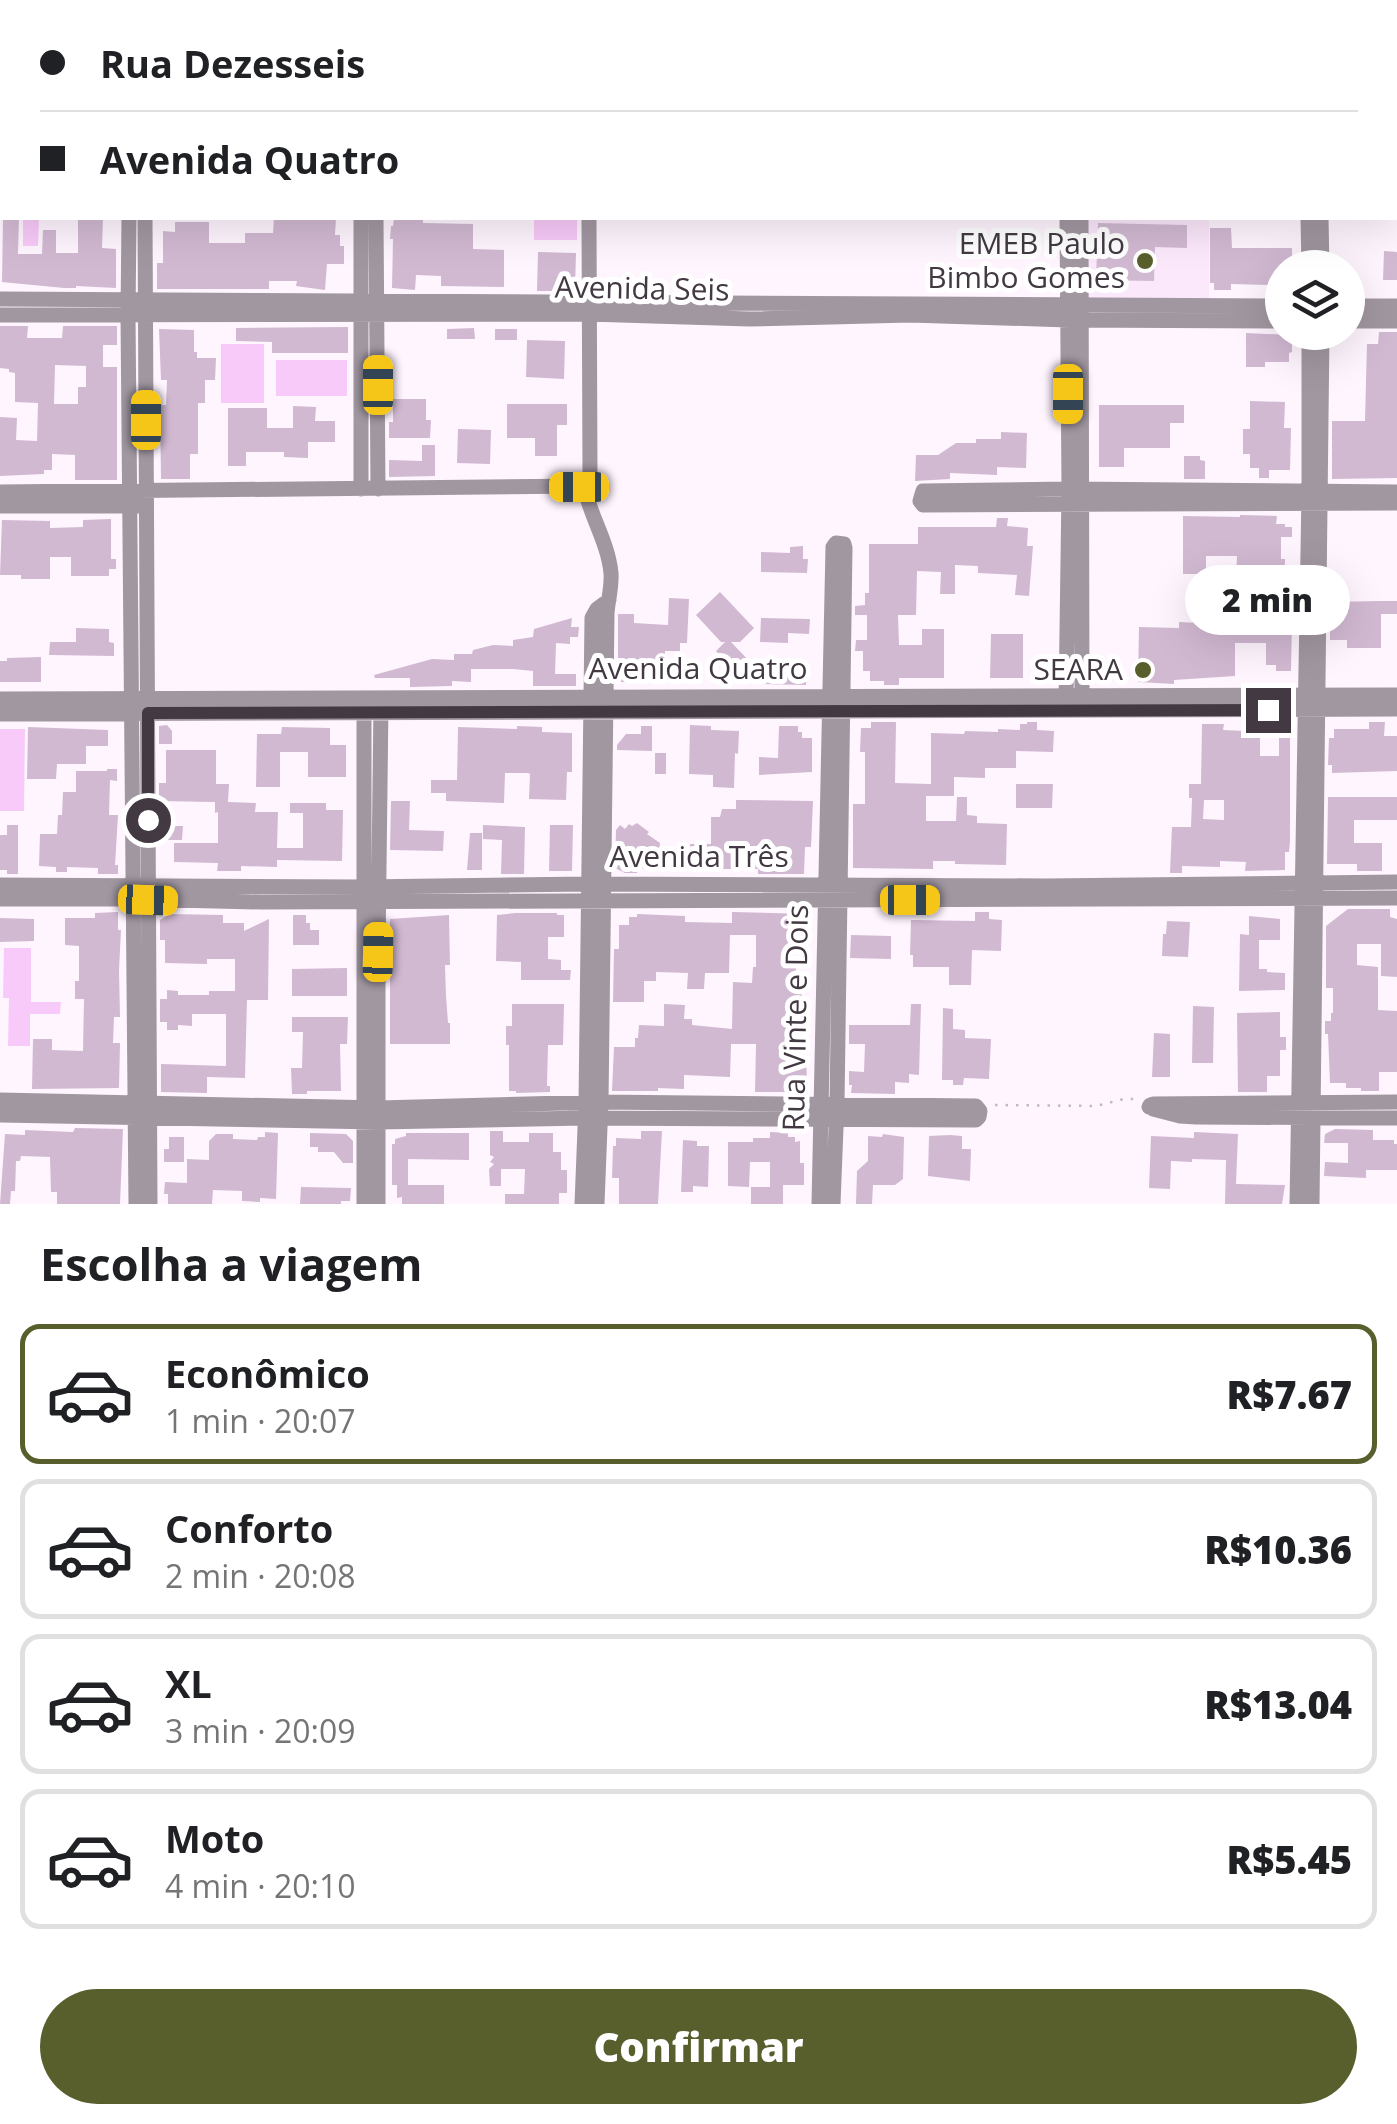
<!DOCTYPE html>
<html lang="pt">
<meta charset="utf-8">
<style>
:root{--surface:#fff;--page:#f2f2f2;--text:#202124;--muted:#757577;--line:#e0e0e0;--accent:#585f2d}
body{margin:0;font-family:"Open Sans",sans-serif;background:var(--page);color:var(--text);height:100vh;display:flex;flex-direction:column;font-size:38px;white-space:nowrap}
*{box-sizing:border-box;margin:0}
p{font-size:32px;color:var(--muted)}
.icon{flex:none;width:55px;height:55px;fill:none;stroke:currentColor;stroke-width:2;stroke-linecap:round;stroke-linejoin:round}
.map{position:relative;height:1204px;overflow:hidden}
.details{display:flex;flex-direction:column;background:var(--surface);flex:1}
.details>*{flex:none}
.hud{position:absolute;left:0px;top:0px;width:1398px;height:220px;box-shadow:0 10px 40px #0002;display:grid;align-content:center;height:220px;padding:0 40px;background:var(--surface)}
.fabs{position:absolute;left:1265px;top:250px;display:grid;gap:20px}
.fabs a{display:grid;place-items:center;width:100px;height:100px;border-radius:50%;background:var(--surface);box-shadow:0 10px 40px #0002;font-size:50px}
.end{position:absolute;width:45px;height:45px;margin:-22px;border:12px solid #433943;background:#fff;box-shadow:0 0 0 5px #fff}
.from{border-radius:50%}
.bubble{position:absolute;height:70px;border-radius:35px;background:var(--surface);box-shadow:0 10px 40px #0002;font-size:32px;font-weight:800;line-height:70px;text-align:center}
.car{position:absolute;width:30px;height:60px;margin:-30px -15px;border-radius:12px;box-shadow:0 0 8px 2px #0007;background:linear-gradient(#f5c518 24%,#345 0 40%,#f5c518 0 76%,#345 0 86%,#f5c518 0)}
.hud b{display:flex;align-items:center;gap:35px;height:95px;font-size:38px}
.hud b+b{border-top:2px solid var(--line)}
.hud i{width:25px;height:25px;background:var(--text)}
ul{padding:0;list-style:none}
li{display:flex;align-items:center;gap:30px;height:140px;margin:0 20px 15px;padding:0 20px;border:5px solid var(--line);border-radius:20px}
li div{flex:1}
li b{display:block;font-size:38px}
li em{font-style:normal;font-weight:800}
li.on{border-color:var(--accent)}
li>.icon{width:90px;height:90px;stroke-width:1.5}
h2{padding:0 40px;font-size:45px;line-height:120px}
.action{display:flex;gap:20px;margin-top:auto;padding:20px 40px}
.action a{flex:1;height:115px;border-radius:60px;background:var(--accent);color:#fff;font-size:40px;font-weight:800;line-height:115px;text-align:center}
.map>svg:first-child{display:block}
.built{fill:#fbe8fb}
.green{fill:#f8caf9}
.building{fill:#d1b9d2;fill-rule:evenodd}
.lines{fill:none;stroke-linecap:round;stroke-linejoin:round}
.path{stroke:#c3b9c3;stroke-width:2.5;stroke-dasharray:2.5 8;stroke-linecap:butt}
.minor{stroke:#a197a1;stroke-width:15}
.route{stroke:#433943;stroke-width:12}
.poi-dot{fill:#585f2d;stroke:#fff;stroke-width:4}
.labels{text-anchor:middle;stroke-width:10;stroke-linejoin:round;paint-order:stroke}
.poi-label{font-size:30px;fill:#433943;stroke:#fff;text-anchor:end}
.street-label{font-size:30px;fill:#433943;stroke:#fff}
</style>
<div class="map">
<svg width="1397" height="1204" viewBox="0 0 1397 1204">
<rect width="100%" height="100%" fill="#fff5ff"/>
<!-- built -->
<path class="built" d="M1081 218H1209V305L1081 304Z"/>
<!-- green -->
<path class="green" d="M938 0H1212V2H938Z
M23 218H39L38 246H23Z
M534 218H577V240H534Z
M221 344H264V403H221Z
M276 360H347V396H276Z
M0 729H25L24 811H0Z
M4 948H31V1002H61L60 1014H30V1046H8L9 998H3Z"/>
<!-- building -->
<path class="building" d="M3 218H19L18 254H42L43 230H56V253H78V218H103L102 248 116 249V288L76 286V288H64L2 282Z
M274 218H336L335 235H340V246H344V264H327L325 290 296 286 297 281H269V289H157V263H163V231L175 232V222H209V243H245V233H273Z
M394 218H423V223L473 224V249L504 250V287L441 286V276L416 275 415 290 392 288 393 239H390L391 226H393Z
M1098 223 1187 225V248L1155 247 1154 281 1096 280Z
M1210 228H1231L1232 248H1292V268H1282V294H1268V285L1231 284V290H1214V283H1210Z
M1384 251 1397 252V280H1383Z
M538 252 576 253 575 287 572 291H537Z
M0 326H28L27 338H62L63 326H117V345H103V367H117V480H75V455L52 454V470H44V474L0 476V417L17 418 16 440 37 441 38 403 15 402V373L9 372V369L0 368ZM55 365 86 366V387H78V404H54Z
M348 327V353H272V342L236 341V328Z
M474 328 475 339H447V329Z
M159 329 194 330V352H197V358H216L215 380H205V403H198V454H190V479H161L160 405H166L167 380H161Z
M495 329H517V340H495Z
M1379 332H1397V478L1332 479V421H1365L1367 344H1378Z
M1246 333 1292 335V352L1289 353V362H1265V367H1246Z
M527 340 565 341 564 379 526 377Z
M393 399H426V420H431L430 438H389V422H393Z
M1250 401 1285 402 1284 428H1291L1290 470H1269V478H1259V468H1250V454H1243V429H1250Z
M507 404H567V425H557V456H535V438H507Z
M1099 405H1184V423H1170V448H1124V467H1099Z
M293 406 316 407 315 421H335V442H308V458L284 457V452H246V466H228V408H267V428H293Z
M458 429 491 430 490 464 457 463Z
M1001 432 1027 433 1026 468 997 467V475L950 473V479L915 481 916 455H938L956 443H976V439H1001Z
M422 445H435V476L389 477V460L422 461Z
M1184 456H1200V460L1205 461V479H1184Z
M1240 515 1277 516 1276 524H1285V527H1292V537H1281V559H1285L1284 599H1247L1248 579H1236L1237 556H1206V574H1183V516L1240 517Z
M997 518H1008L1007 526 1028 528 1027 546H1033L1029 596 1015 595 1017 575 978 573V566L955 565V594H940L941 572 917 571 916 615H898L899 645H922V629H944V678H899V685H884V681H870V671H863V651H855L856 640H867V615H855V606L865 605V593H869V544H918V527H996Z
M111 519V559H116V569H109V576H71V557H50V579H21V575H0L2 520 50 521V528L83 527V520Z
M803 546V559H808L807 573 761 572V552L790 553V547Z
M720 592 754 628 740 642H731L753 665 741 677 716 651 725 642H721L696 615Z
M669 598 689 599 687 643H680V651H665L664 679H654V682H621V671H618V614H634V623L668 625Z
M1381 601H1397V614H1381V648H1347V640H1330V602Z
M572 618 571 627H579L578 637H570V644L556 643 555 674H576V686H533V671L513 669H471V682L452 681V686L410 687V678H375L374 675 432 659 454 660V654H472L473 650 493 645 513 646V640L533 637 534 629Z
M761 618 810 619 809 634 788 633V643L760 642Z
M1200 621H1292L1291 671H1276V665H1266V643H1235V676L1174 680V684L1138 682 1139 627 1179 628V622L1200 623Z
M76 628 109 629V642L114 643V656L49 655 50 642H76Z
M991 634H1023V678H990Z
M41 657V682H0V661H7V658Z
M762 666H806V685L762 684Z
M871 722H896L895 783 931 784V733L964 734 965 731 998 732V729L1020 730V724H1027V722H1037V730L1054 731 1053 752 1016 751V768H985V778L954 777V796H926V821H956L957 797H967V815L977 816V823L1007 824 1006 865 955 864V861H933V869L853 868V804H865V752H860L861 728H871Z
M1369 722H1385L1384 736H1397V771L1332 773V765H1328L1329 738H1334V729H1369Z
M1246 723H1281L1286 725 1290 731V841L1289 852H1285V870L1245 871 1246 862 1220 861V867L1182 866V873H1170L1172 827H1191L1192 798H1189V784H1201L1202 724H1224L1223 730 1246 731ZM1260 735H1279V756H1260ZM1204 800H1224V820L1203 819Z
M167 725 172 731V744H159V726Z
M690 725 711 726V730L739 731 738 754 735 753 734 788 713 787V775L689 774Z
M517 726 542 727V732L572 733V772H567L566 800 529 799 530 774 528 773H505L504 803 446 801V793H431V780H457L458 727 517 729Z
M641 726H652V751L617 750V745L626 734H641Z
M779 726H798V732H802V738H812V772L759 775V757L778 758Z
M28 727 108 730V746H86V764H57L56 779H27Z
M282 727 330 728V745H346V777H308V752H280V787H256L257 734H281Z
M166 750H216V784H229L228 802 256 803 255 812H278L277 848H303V813H290V803H326V810H343L342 861 277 860V867L241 866V871H217L218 863 174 862V843H218V812L215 813V802L159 801V783H166Z
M655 753H666V774H655Z
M107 769H117V781L110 780 109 815H118L115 865H118V874H98V868L67 867V872H56V867L39 866 40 834H57L58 815H62L63 792H76V771H107Z
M1016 784H1053L1052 808H1016Z
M1328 797H1397V820H1354V843H1382V871H1357V864H1327Z
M736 800 813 801 811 847H805L804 874H758V869H713V865H698V861H690V844H711V817H720L722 809H736Z
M391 801H410L409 830 444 831 443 851 390 850Z
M637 823 649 832 647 834 660 843 659 851 666 852V869L637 868V873H625L615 868 616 830 620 825 625 829 629 824 632 826Z
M7 825H18V874H7V870H0V835H7Z
M483 825 525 827 524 874H501L502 840 483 839Z
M550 825H573L572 871H549Z
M159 826H183L182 840H159Z
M470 833H482V870H467Z
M1348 909H1390V917L1397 919V977L1381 976V944H1357V965L1378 967V1010L1397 1011V1072H1379V1091H1361V1088H1346V1083H1330L1328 1034H1325V1021H1331V1013H1333V988H1326V926Z
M118 912V930H121L119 970 120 1017H114L113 1043H120L119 1088 32 1089 33 1039H52V1050L83 1051 84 999H75V981H79V946L65 945V918H95V913Z
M732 912 807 914V937L793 936 792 960H796V978L802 979 800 1031H802V1049H806L807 1086 799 1085 798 1092H755L756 1044H731L730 1077 684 1075V1089L658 1088V1091H612L614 1047H635V1038H638L639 1025 664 1026V1004L685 1005 684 1019H692V1025L732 1029 733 982 752 983 753 967H756V935H730L729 973H705L704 989H687L688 973 656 972V981H644V1002H613L614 949H619V925H629V917H637V914L685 916V922L732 923Z
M975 912H989V919L1002 920 1001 951 972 950 971 985H949V967H913V955H910L911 920 975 921Z
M516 913H557V915H564V937H548V959L561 960V970H571L570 980H521V962L496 961 497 915Z
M170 914 223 915V923H244V931L269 919 268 1000H247L245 1078 207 1077V1093L161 1092V1064L226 1066V1014H192V1026L178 1025V1030H167V1022H160V999H167V990L178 991V995H209V991H235V959H207V964L165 963V940H160V920Z
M293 915H306V923H310V930H319V945H293Z
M449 915 450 965H445L446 996 448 1023H450V1044H390V919Z
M1249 916 1280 919V940H1259V969H1267V972L1285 973V990L1239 991 1240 934 1249 935Z
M0 918 34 919V941L0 942Z
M1167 921 1190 922 1188 957 1162 956 1163 934H1166Z
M851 935 891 936V959L850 958Z
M347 968V996H292V969Z
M512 1004H564L563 1045H548L547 1086H550V1092L516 1093V1091H509V1045H506V1026H512Z
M911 1004H921L919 1075 909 1074V1083L895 1082V1094L851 1093 852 1085H849V1071L864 1072 865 1044H849V1025H910Z
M1193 1006 1214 1007 1213 1063H1192Z
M943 1008 953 1009V1029L965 1030V1038L991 1039 989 1079 964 1078 963 1085H953V1080H942Z
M1280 1012V1037H1286V1050H1280V1076H1267V1092H1238L1237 1013Z
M292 1017H348L347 1044H340L341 1091H307V1094H292L291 1068H302L303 1032H292Z
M1154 1033 1170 1034V1077H1152Z
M75 1128 123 1129 120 1204H57V1192H51L50 1157 21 1156 20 1161H16L15 1191H11L10 1204H0L5 1134 25 1135V1130L73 1132Z
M1335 1129 1373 1130V1140H1394V1144H1397V1170H1366V1178L1324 1176 1325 1162 1348 1163V1143H1324L1325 1134Z
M490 1131H503V1142H529V1133H553V1152H561V1170H567V1193H559V1204H505V1194H524L525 1169H501V1186H490L489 1169 494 1164 490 1162 494 1157 490 1155Z
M641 1131H662L658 1204H619V1178H612L613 1146H616V1138L641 1139Z
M265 1132 278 1133 276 1199 260 1198V1202L242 1201V1191L213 1190 212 1204H168V1194H164L165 1182 187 1183V1159L209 1160V1141L216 1134H233V1139L257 1140 258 1137H265Z
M770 1132 788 1133V1137H795V1142L800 1141V1163H804V1185H783V1204H751V1187H770V1162H750L749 1187 728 1186V1142H753V1138H770Z
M1194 1132 1238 1134 1236 1184 1285 1185 1282 1204H1225L1226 1160 1192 1159V1162L1171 1161 1170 1189 1149 1188 1151 1136 1194 1138Z
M310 1133 346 1134 353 1141V1163H343L334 1152H318V1147H310Z
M406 1133H469V1160L408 1159V1185H444V1204H402V1197L397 1198V1185H392V1144H395V1139L406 1136Z
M883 1134 904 1137 903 1179 895 1185H873L872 1204H856L857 1171 868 1161V1136L882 1137Z
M950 1135 962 1136V1149H971L970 1181 928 1176 929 1136Z
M169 1137H184V1162H164V1149H169Z
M683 1140 697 1141V1146H709L708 1187 693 1186V1192H681Z
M301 1187 351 1188 350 1201H341V1204H300Z"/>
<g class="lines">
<!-- path -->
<path class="path" d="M995 1105 1096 1106 1124 1099H1135"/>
<!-- minor -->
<path class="minor" d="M606 0V2
M844 0V2
M130 2V0
M145 2V0
M361 2V0
M375 2V0
M591 2V0
M828 2V0
M1307 2V0
M1321 2V0
M1395 93H1397
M0 102H2
M1395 107H1397
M0 117H2
M129 218 128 316 136 1204
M145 218 150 1204
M376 218 378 489
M1081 218 1082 706
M1308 218 1309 268
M1321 218 1322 268
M0 299 1282 306
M1348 306H1397
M0 315 588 314 749 319 910 315 1068 320 1282 321
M1348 321H1397
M584 486C590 516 608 542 611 573 612 587 608 600 607 613L601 1102 597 1204
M361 489V218
M0 492 584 486 588 483 590 476 589 218
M1397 492 1069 489 923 491 920 501 923 505 1397 503
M0 506H141
M0 699 1397 695
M1066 703 1069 489 1067 218
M0 714 1397 709
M0 885 363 887 588 884 1046 886 1397 882
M0 899H133L260 902 1397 898
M0 1100 379 1108 601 1102 976 1106 980 1111 979 1117 976 1120 585 1118 379 1122 0 1115
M1149 1107 1150 1105 1153 1104 1397 1102
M1153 1109 1180 1116 1196 1117 1397 1118
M364 1204V707
M378 1204V952L381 703
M582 1204 586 1103 592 618 597 609 609 600
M819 1204 833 547 836 543 844 544 845 548 837 1103 833 1204
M1297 1204 1309 492V332
M1312 1204 1322 332"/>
</g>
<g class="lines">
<!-- route -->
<path class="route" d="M148 820V713L1268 710"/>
</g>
<!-- markers -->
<g class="poi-dot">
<circle cx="1145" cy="261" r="10"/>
<circle cx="1143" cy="670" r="10"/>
</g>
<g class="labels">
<!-- poi labels -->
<g class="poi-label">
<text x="1125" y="254">EMEB Paulo<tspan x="1125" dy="34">Bimbo Gomes</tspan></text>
<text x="1123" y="680">SEARA</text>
</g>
<!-- street labels -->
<g class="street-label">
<text transform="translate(642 289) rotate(1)" y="10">Avenida Seis</text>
<text x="698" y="679">Avenida Quatro</text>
<text x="699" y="867">Avenida Três</text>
<text transform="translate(796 1018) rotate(-89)" y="10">Rua Vinte e Dois</text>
</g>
</g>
</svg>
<div class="fabs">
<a><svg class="icon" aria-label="layers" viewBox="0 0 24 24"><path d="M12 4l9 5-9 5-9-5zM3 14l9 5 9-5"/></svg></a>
</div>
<i class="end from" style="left:148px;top:820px"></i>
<i class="end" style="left:1268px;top:710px"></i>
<div class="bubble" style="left:1185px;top:565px;width:165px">2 min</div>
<i class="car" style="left:378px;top:385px;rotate:0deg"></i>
<i class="car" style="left:1068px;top:394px;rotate:180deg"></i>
<i class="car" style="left:146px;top:420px;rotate:0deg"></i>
<i class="car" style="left:579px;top:487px;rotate:270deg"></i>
<i class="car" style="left:148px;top:900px;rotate:92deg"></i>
<i class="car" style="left:910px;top:900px;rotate:90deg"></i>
<i class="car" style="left:378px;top:952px;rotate:1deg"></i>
<div class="hud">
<b><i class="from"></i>Rua Dezesseis</b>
<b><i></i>Avenida Quatro</b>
</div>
</div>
<section class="details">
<h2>Escolha a viagem</h2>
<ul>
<li class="on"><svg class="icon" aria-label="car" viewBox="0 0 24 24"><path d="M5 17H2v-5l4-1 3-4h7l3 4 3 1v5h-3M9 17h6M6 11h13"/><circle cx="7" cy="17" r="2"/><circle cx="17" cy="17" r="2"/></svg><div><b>Econômico</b><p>1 min · 20:07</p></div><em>R$7.67</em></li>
<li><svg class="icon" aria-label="car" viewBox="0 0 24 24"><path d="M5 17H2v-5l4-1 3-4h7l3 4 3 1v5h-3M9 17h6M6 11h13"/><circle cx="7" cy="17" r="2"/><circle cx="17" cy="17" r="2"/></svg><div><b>Conforto</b><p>2 min · 20:08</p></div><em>R$10.36</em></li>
<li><svg class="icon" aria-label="car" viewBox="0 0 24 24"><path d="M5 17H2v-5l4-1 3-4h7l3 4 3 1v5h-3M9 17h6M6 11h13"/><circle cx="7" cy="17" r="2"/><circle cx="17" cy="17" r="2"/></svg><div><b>XL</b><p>3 min · 20:09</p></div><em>R$13.04</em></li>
<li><svg class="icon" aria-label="car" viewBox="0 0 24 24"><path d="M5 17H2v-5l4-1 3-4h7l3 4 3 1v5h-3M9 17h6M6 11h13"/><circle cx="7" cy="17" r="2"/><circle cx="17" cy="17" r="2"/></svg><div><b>Moto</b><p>4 min · 20:10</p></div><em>R$5.45</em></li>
</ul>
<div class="action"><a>Confirmar</a></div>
</section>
